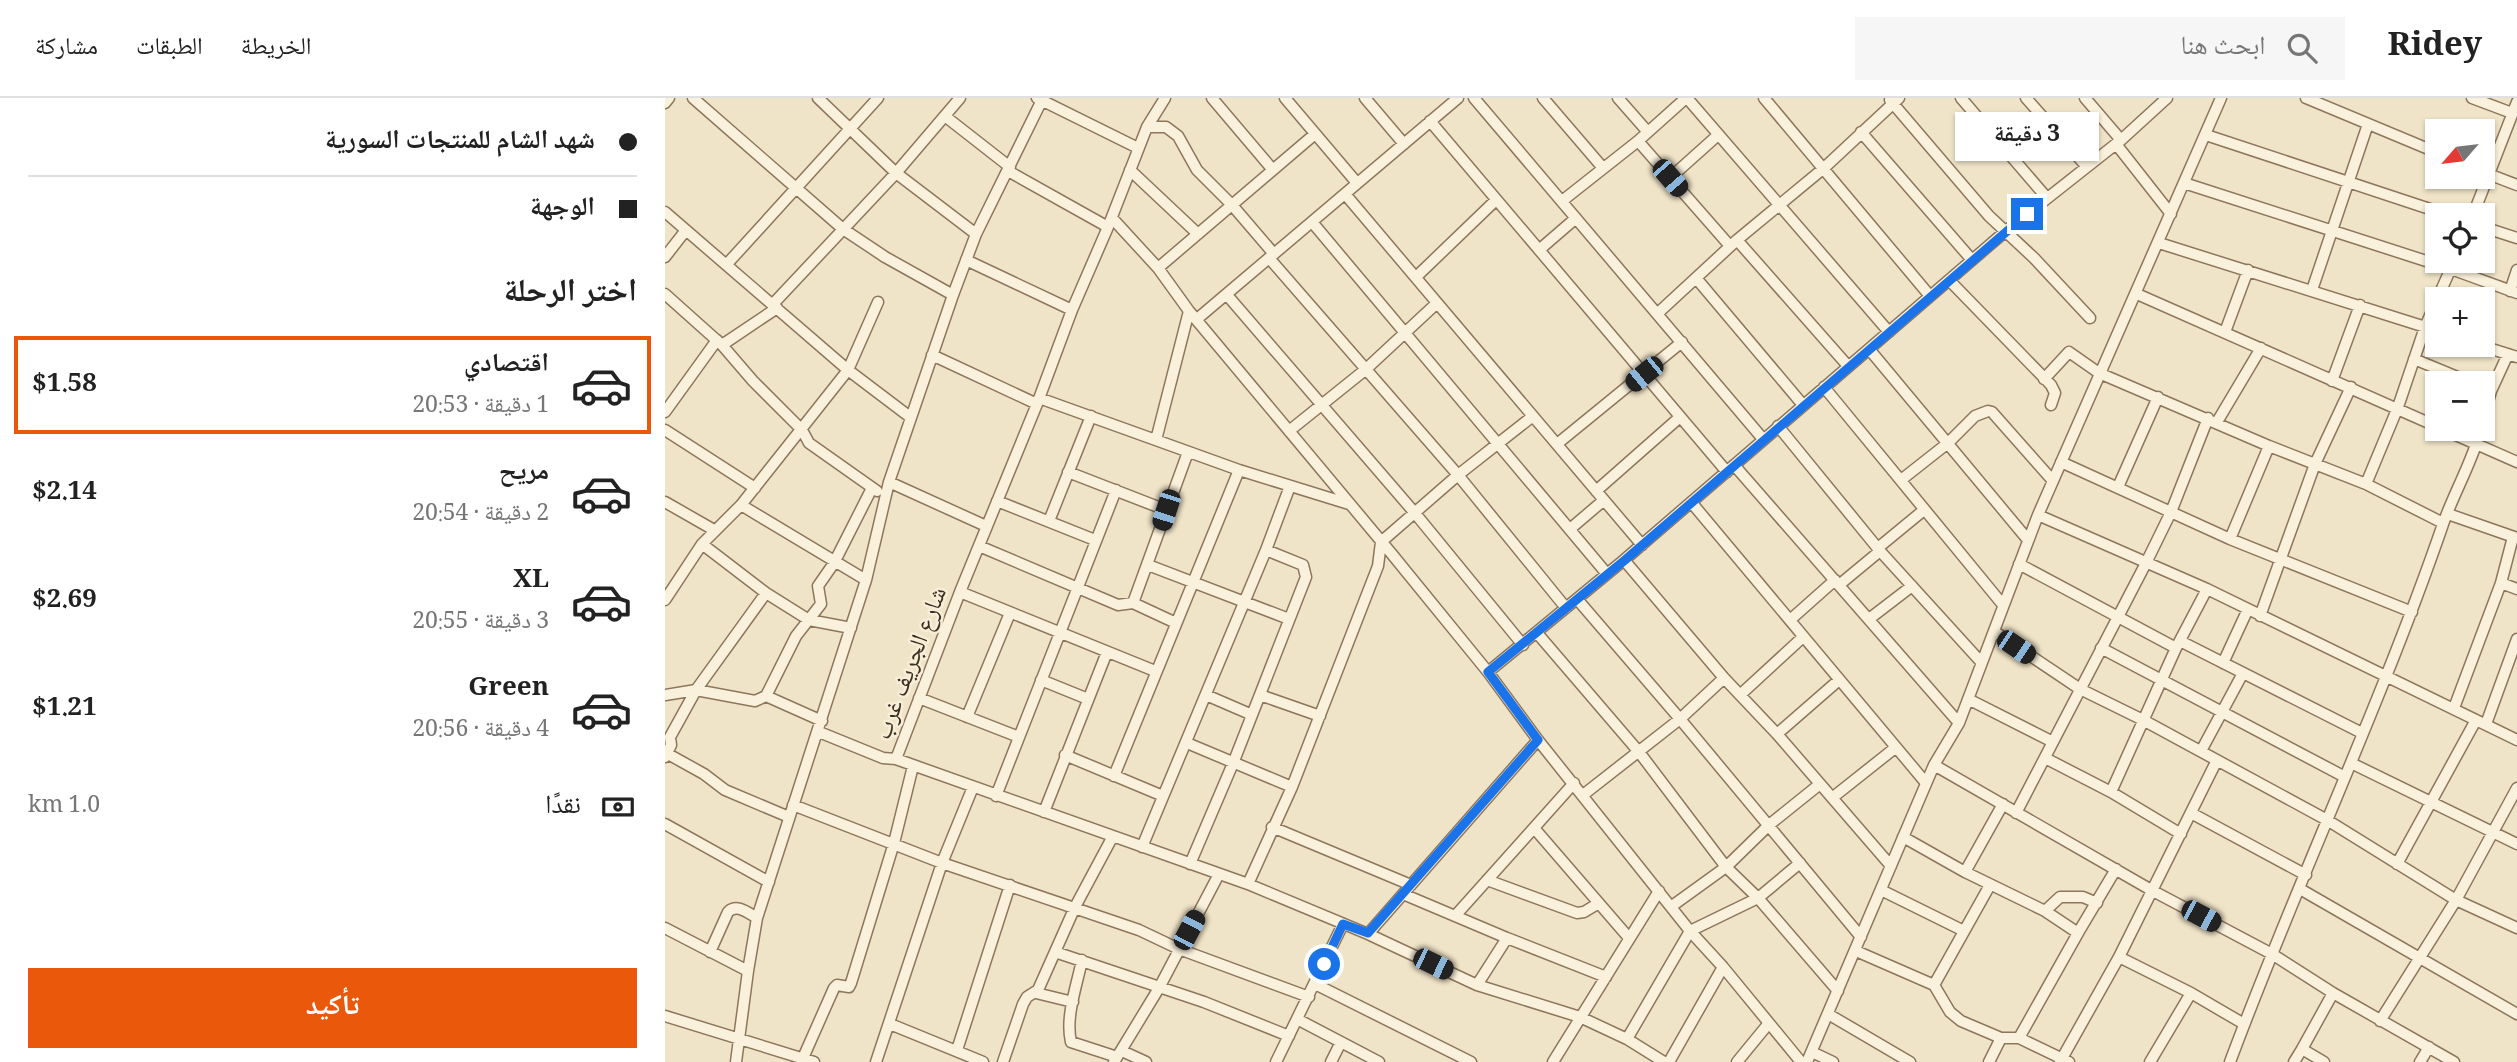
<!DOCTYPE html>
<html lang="ar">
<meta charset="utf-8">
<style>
:root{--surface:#fff;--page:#f6f6f6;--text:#222;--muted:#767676;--line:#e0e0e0;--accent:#ea580c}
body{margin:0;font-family:Georgia,"Noto Naskh Arabic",serif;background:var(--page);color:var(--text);direction:rtl;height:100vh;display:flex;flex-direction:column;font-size:26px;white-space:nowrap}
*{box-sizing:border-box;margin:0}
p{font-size:23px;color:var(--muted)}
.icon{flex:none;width:38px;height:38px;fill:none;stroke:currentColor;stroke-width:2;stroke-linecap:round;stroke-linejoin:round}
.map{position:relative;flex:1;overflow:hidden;direction:ltr}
.side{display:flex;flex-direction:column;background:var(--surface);width:665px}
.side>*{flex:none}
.hud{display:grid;align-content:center;height:154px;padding:0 28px;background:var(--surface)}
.needle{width:46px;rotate:242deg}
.tools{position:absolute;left:1760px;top:21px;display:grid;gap:14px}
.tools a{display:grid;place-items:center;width:70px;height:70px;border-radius:0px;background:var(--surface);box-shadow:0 2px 5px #0004;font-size:35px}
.end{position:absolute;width:32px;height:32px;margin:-16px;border:9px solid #1a73e8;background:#fff;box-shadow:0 0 0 4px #fff}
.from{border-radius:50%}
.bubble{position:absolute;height:49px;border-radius:0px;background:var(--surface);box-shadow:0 2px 5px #0004;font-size:23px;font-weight:700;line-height:49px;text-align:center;direction:rtl}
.car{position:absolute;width:21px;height:42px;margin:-21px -10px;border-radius:9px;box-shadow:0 0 5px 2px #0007;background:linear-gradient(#222 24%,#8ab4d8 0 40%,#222 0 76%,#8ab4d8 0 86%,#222 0)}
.hud b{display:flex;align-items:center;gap:24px;height:66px;font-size:26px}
.hud b+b{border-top:2px solid var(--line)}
.hud i{width:18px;height:18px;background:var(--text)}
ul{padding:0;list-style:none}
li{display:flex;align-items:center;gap:21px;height:98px;margin:0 14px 10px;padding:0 14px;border:4px solid transparent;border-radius:0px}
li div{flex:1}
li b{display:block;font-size:26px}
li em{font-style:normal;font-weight:700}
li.active{border-color:var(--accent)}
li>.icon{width:63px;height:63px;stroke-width:1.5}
h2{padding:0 28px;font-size:32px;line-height:84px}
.pay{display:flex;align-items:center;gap:18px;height:77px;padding:0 28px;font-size:26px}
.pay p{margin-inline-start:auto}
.button{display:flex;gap:14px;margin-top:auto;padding:14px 28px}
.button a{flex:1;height:80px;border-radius:0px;background:var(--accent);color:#fff;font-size:28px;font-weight:700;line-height:80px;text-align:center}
header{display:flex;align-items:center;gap:42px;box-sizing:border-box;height:98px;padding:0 35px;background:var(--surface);border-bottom:2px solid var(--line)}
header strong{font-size:33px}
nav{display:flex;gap:38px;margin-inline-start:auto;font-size:24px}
.search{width:490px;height:63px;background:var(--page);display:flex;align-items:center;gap:18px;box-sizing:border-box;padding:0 24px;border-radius:0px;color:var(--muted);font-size:26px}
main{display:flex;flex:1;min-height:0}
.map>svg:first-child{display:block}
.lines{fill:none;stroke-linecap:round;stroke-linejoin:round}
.minor-casing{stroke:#8d765c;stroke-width:13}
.minor{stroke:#faf1dc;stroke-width:10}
.route{stroke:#1a73e8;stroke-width:9}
.labels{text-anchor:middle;stroke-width:5;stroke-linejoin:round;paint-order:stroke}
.street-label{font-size:24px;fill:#3d2e20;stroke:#f7eed8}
</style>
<header>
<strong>Ridey</strong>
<div class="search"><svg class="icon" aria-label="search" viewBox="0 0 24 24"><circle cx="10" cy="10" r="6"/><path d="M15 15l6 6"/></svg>ابحث هنا</div>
<nav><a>الخريطة</a><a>الطبقات</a><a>مشاركة</a></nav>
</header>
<main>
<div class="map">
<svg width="1852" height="964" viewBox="0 0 1852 964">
<rect width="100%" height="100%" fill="#f0e4c8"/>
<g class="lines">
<!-- minor casing -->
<g class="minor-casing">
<path id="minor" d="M28 0 178 131 220 159 288 197
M153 0 231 75 311 136
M372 0 473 50
M500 0 482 29 443 129 407 212 372 306 295 494 231 661 583 786 703 836 812 887 915 919 962 941 999 964
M547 0 608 72
M620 0 692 85
M700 0 739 46
M809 0 1098 341
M878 0 938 70
M953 0 982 33
M1022 0 1224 234
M1099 0 1265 198
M1296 0 1382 100
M1361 0 1422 69
M1420 0 1456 42
M1641 0 1773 55
M1807 0 1847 15
M1225 2 1324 118 1369 160 1425 220
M0 5 4 0
M281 19 345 69
M765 23 1062 374
M482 29H501L513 38 532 72 567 107 609 156
M1196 34 1307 162
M1541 37 1783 117
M973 43 1065 148
M1451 46 1506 116
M465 72 533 136
M343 73 443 129
M1818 74 1852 87
M1005 80 1053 37
M1519 85 1786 171 1852 195
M680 96 977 447
M897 103 973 43 1021 0
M0 114 183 272 245 319
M1808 117 1852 4
M447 120 493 170 524 213 726 455 823 574 873 642 1025 833 1058 869 1136 964
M647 124 942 476
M1818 129 1852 140
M1072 142 1183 268
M1494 145 1773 233
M874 152 911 120
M0 159 21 132
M604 160 793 377 901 510
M301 162 407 212
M62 166 213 0
M493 170 650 36
M751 179 831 102
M1031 180 1138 307
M1284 182 1386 287 1390 295 1386 307
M1647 192 1703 26
M1845 193 1852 172
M0 196 57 247 88 283 137 332 144 345 212 393
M1472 196 1773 329
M562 197 749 414 858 547
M108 206 231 75 295 0
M993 215 1072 142 1159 70 1234 0
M532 221 793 0
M1560 234 1583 172
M57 247 112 210
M1814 247 1852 259
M1204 251 1363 442
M267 257 372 306
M1749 261 1807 285
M1379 281 1404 254 1434 275 1604 348 1701 386 1778 425
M1667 283 1695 207
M1159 289 1338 507
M374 300 574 372 684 406
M0 314 52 242
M1818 322 1826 293 1843 256
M1552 324 1596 250
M1113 328 1215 453 1316 564
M1777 331 1852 364
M0 332 90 390
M624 333 700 272 772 205
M491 342 524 213
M892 346 1017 244
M1396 364 1565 441 1747 514
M1069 367 1294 625
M403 374 501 412
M1236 382 1283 345 1310 318 1323 313 1327 314 1388 383
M224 384 321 428
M1701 386 1733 309 1760 229 1789 163
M1453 389 1493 299
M931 393 1015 319
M332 403 430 442
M0 404 49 432
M1026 404 1261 685
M76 407 201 482
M1783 416 1852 440
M1373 417 1542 491 1852 642
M384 423 426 318
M905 431 939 402
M1565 441 1604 348
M37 446 101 495 144 522 186 530
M314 448 453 507 468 505 511 525
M1214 449 1259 412
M959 462 1059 580 1112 636 1226 768
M1354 466 1511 550 1542 491
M483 467 624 521
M1836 485 1852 491
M1174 487 1215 453
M295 494 490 573
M912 501 1015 621 1196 839
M0 502 37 446 76 407 183 272 213 204
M468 505 523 354
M1595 518 1650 366 1686 289
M1204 521 1247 488
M1125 522 1170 482
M1330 534 1415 591 1478 622 1662 722 1791 802 1852 830
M872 535 974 654 1061 769 1093 800 1173 893
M1515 543 1697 635
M1436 550 1680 679
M1558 565 1583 511
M823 574 959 462 1342 132 1456 42 1502 0
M376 582 423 601
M0 597 31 592 90 603 101 598 131 538 156 506 153 488 169 465 207 390
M541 597 585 616
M595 597 655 618
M1075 597 1138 539
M101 598 157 623
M254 600 354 639
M1303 601 1388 644
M1789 610 1836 485 1848 439
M302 619 345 515
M1821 626 1852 541
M154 634 218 660 231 661
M1112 636 1174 582
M522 645 627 689
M1536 653 1578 575
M3 656 39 676 60 692 124 719
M400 657 498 698
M0 659 6 647 5 639 31 592 101 495
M1380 660 1446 694 1516 736
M1686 665 1852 746
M1269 667 1488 793 1607 856 1668 895 1789 964
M449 678 574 372
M1446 694 1511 550
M918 697 1015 621 1059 580
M331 698 451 392
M1167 700 1230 650
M128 707 277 765 474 832 514 851 644 899
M379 714 442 554
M1351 715 1481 465 1506 414 1543 320
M1526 715 1641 777
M0 726 104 784
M607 729 746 787
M869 730 964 840
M1238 739 1300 774 1380 813 1413 835 1354 940
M477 749 601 452 625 388
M525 766 569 663 641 479 638 467 601 452
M1732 766 1811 622
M1300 774 1338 706
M822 782 912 815 919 814 934 805
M583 786 627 689 713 468 716 444 793 377 868 318
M1635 791 1852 916
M1216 792 1299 833
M738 796 842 840 941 879
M1007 808 1061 769 1104 727 1155 686
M1380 813 1395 799H1418L1432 805
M790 818 909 685
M0 830 83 873
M703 836 873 642
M1410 840 1451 771
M1191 853 1269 887 1285 914 1296 923 1336 940H1354L1404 964
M45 854 63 814C72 805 83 815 92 820
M390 854 539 904 624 938
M1454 859 1526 895 1579 926
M417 862C412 887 400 919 406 944L452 959
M650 886 806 964
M812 887 842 840
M1269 887 1325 787
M371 895 408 904
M1163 916 1245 964
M0 918 149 964
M632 921 714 964
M1715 923 1791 802 1852 690
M225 926 318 964
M962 941 1025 833 1093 800 1135 765
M292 952 345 787
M457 953 481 964
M1147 954 1168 964
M138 960 169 890 172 887 184 889 186 885 229 745 248 668
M71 964 83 873 92 820 201 482 224 384 288 197 311 136 378 0
M211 964 277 765 308 689
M338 964 358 906 362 899 373 892 410 809 448 738
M449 964 494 890 554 776
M611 964 678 826
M666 964 675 946
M888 964 994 793
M1004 964 1058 869
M1072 964 1104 925
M1142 964 1269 667 1294 625 1373 417 1556 0
M1324 964 1336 940
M1395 964 1454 859 1552 662
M1485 964 1526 895
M1565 964C1632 784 1714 611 1777 429 1788 396 1807 365 1816 331
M1629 964 1637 951
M1659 964 1637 951 1668 895
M1755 964 1764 949"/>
</g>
<!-- minor -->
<use href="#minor" class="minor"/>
</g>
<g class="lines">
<!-- route -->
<path class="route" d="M659 866 678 826 703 835 873 642 823 574 960 462 1362 116"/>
</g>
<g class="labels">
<!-- street labels -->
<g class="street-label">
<text transform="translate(245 565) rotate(-69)" y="8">شارع الجريف غرب</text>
</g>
</g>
</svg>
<div class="tools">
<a><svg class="needle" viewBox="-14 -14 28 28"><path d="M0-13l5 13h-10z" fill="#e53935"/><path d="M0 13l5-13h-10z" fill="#767676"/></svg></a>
<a><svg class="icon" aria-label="locate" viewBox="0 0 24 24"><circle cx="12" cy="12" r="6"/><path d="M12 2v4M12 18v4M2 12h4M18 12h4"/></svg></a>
<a>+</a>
<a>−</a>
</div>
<i class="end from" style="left:659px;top:866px"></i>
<i class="end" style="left:1362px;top:116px"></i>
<div class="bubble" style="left:1290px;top:14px;width:144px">3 دقيقة</div>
<i class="car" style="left:1005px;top:80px;rotate:139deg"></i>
<i class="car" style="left:979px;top:276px;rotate:231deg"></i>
<i class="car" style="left:501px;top:412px;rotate:198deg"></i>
<i class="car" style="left:1351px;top:549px;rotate:124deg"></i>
<i class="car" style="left:1536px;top:818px;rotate:118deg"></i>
<i class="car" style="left:524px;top:832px;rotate:28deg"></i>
<i class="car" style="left:768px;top:866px;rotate:116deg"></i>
</div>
<section class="side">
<div class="hud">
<b><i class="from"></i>شهد الشام للمنتجات السورية</b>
<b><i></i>الوجهة</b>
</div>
<h2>اختر الرحلة</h2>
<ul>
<li class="active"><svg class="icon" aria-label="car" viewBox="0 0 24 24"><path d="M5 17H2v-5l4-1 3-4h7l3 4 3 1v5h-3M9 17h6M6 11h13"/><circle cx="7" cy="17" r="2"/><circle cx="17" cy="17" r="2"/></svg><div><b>اقتصادي</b><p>1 دقيقة · 20:53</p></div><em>$1.58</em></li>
<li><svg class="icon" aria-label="car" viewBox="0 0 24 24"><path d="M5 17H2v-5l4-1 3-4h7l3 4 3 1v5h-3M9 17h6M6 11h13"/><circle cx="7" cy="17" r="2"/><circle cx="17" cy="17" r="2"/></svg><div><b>مريح</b><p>2 دقيقة · 20:54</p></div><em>$2.14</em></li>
<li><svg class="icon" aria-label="car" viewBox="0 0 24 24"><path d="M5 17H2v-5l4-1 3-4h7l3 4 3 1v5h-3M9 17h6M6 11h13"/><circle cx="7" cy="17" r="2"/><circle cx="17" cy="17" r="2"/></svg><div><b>XL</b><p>3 دقيقة · 20:55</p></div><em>$2.69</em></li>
<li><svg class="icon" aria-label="car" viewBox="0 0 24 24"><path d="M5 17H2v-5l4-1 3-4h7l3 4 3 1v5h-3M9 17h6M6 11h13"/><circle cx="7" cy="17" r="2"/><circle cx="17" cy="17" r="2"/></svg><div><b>Green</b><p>4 دقيقة · 20:56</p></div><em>$1.21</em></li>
</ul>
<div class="pay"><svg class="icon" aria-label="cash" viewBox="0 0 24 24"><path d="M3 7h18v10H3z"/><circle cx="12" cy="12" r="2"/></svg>نقدًا<p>1.0 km</p></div>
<div class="button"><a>تأكيد</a></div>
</section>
</main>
